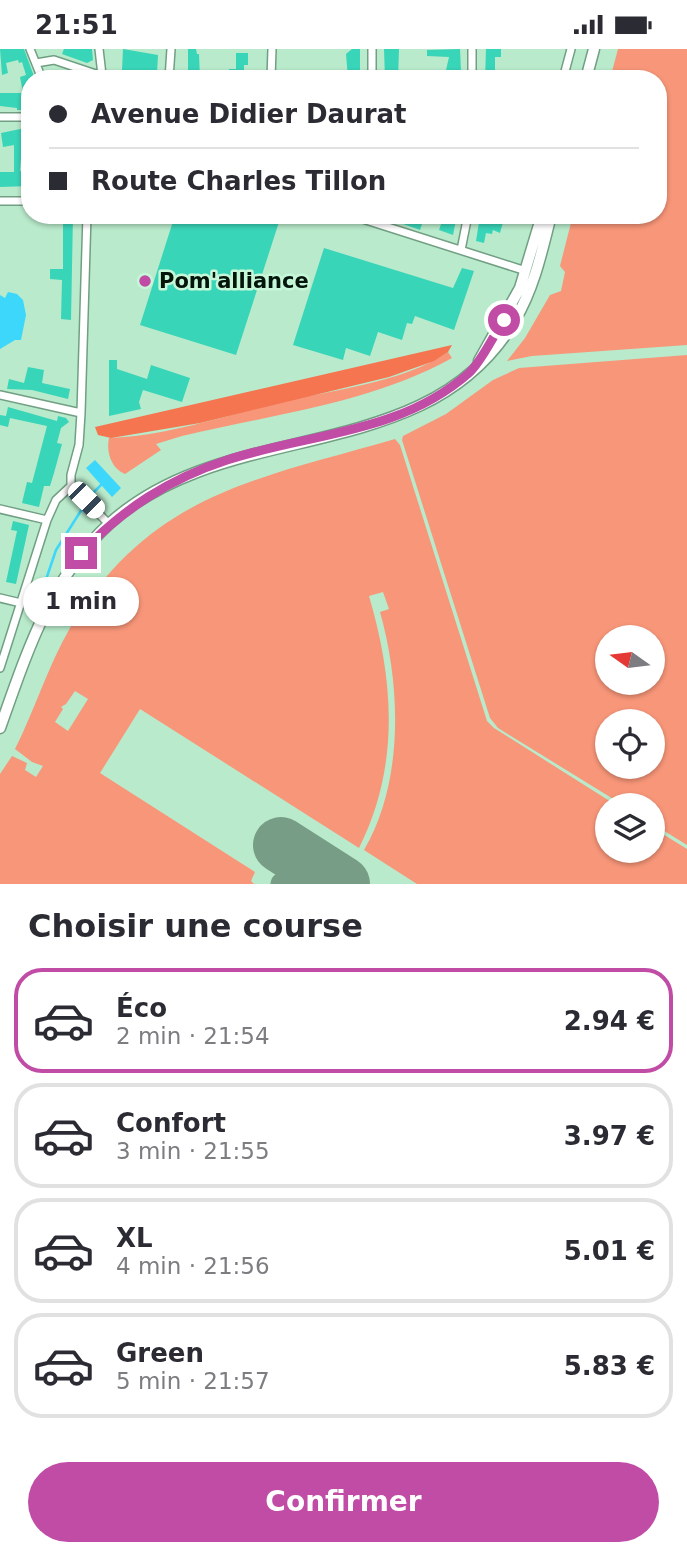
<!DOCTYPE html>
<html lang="fr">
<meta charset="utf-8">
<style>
:root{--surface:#fff;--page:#f2f2f3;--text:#2b2b33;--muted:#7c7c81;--line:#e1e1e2;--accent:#c04ca6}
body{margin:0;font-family:"DejaVu Sans",sans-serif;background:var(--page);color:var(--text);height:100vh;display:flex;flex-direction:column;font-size:26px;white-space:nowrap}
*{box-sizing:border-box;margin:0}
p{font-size:23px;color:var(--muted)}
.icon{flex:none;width:38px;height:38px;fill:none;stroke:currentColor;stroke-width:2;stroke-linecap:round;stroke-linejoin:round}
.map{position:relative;height:835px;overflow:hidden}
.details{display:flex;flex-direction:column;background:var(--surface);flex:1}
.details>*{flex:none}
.guide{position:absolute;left:21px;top:21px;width:646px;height:154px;border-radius:28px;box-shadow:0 2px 5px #0004;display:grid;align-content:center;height:154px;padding:0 28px;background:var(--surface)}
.needle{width:46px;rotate:284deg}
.buttons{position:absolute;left:595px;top:576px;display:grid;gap:14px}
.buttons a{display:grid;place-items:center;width:70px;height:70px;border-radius:50%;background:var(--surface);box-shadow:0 2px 5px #0004;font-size:35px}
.end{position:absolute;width:32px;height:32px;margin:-16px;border:9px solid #c04ca6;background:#fff;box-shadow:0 0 0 4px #fff}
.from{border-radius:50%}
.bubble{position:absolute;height:49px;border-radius:24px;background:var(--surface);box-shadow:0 2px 5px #0004;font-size:23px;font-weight:700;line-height:49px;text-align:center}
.car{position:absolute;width:21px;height:42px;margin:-21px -10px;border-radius:9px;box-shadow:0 0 5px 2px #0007;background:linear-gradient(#fff 24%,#345 0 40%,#fff 0 76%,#345 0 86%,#fff 0)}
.guide b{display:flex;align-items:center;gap:24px;height:66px;font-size:26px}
.guide b+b{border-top:2px solid var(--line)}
.guide i{width:18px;height:18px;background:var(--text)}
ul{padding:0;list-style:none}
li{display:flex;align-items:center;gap:21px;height:105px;margin:0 14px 10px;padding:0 14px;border:4px solid var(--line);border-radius:28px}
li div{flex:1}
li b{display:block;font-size:26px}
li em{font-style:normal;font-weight:700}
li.current{border-color:var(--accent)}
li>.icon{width:63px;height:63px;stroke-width:1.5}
h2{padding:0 28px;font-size:32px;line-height:84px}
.primary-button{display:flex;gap:14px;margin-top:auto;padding:14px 28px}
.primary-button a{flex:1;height:80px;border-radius:42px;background:var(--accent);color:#fff;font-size:28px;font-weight:700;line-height:80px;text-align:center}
.status{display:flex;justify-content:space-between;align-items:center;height:49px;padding:0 35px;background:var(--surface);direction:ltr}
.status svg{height:19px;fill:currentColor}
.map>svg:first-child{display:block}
.green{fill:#f89679;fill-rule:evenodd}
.forest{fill:#f4754f}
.water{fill:#3cd7fa}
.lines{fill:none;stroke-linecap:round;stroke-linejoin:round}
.stream{stroke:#3cd7fa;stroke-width:2.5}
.taxiway{stroke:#789d86;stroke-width:23}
.runway{stroke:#789d86;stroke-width:56}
.building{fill:#39d5b8}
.street-casing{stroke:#719f83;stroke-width:10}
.secondary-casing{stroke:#719f83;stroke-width:13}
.street{stroke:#fff;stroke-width:7}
.secondary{stroke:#fff;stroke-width:10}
.route{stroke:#c04ca6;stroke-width:9}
.poi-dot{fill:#c04ca6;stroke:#c6f7d8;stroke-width:2.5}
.labels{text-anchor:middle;stroke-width:5;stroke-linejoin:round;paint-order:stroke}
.poi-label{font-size:21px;font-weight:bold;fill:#04150b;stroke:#c6f7d8;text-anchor:start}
</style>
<div class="status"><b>21:51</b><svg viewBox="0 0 49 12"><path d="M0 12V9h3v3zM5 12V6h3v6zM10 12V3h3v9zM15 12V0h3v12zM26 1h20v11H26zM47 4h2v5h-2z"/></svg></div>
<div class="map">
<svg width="687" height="835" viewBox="0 0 687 835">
<rect width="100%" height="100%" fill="#b9eacb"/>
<!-- green -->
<path class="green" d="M618 0H687V296L532 307 507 312 525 289 550 246 561 242 565 223 560 217 573 166H658V30H610Z
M448 303 452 309C368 355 274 365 182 387L156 395 161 401 125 425C111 419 106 403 109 389 167 387 223 367 278 354 333 340 400 335 448 303Z
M687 306V796L653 775V756H623L498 679 490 669 402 391 403 387 446 365 493 331 519 319ZM653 588V634H607V588ZM607 672H653V718H607Z
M395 390 400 396 487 672 494 679 616 756H607V802H653V779L687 800V835H417L364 801C404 733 401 637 380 563L389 560 383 543 369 547C394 632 400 717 359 799L140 660 100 724 255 823 251 832 254 835H0V725L12 707 27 714 25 721 36 728 43 717 32 713 15 700C35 660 48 617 70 579 150 444 258 430 395 390ZM75 642 88 650 68 682 55 673 63 660 61 658 66 655Z"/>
<!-- forest -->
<path class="forest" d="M452 296 448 303 434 312 389 328 200 374 111 389 98 386 95 378Z"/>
<!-- water -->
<path class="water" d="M8 243 17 245 23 251 26 266 21 291H15L0 300V246L5 249Z
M95 411 121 439 112 448 86 419Z"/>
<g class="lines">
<!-- stream -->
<path class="stream" d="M94 443 101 436
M30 567 36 560 56 501 82 460"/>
<!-- taxiway -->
<path class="taxiway" d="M282 835C303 825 321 825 342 835"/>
<!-- runway -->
<path class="runway" d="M281 796 342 835"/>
</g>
<!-- building -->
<path class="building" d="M0 0H24L35 30H30V61H17V59L0 57V44H23L20 28 26 26 22 13 19 14 18 11 6 14 8 24 2 26Z
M64 0H92L93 11 87 14 62 5Z
M123 0 158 6 157 24 122 21Z
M188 0H196L197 5H199L200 30H188Z
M352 0H360V30H348L346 5Z
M384 0H399L398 30H385Z
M460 0 461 22 455 30H444L449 8 427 7V1Z
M486 0H501V8H495V30H485Z
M236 4H248V16H244V29H229V20H236Z
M30 78V87L25 88 28 109H21L20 122 30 123V137L0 138V123H14V96L3 98 1 84Z
M63 166H73L71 271 61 270 62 231 50 230V220H63Z
M175 166H256L279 173 236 306 140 276Z
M378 166H425L420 181Z
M444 166H457L453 186 439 181Z
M497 166H505L500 184 493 181 492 185 486 184 484 194 476 192 480 167 496 170Z
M324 199 453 239 462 219 474 222 454 281 415 267 412 275 407 274 402 291 378 283 370 307 346 299 343 311 293 296Z
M109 311H117V320L147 330 151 316 190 329 182 353 143 341 139 353 141 360 109 367Z
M28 318 44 321 42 334 70 340 68 350 32 341 7 340 9 330 24 334Z
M8 358 57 372 58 367 66 369 69 373 61 379 57 394 62 395 54 424 50 437H44L39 458 22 454 27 433 32 434 47 377 10 369 8 378 0 376V366L6 367Z
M13 472 29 476 16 535 6 533 17 482 11 481Z"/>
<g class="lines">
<!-- street casing -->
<g class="street-casing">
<path id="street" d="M30 0 42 30
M99 0 102 26
M36 14 54 11 111 30
M169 30 171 0
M271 30 272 0
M372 30V0
M472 30V0
M563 30 571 0
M0 68H30
M0 152H30
M87 166 81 364 79 396 71 426V437L109 475
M350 166 526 222
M461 201 468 166
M0 346 81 364
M0 460 47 471
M0 549 21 554
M0 619 47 471 56 451 71 437"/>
</g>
<!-- secondary casing -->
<g class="secondary-casing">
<path id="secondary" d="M586 30 594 0
M479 312 520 239 542 166
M0 679C26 606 50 529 109 475 228 366 427 421 515 271 534 239 542 202 551 166"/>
</g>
<!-- street -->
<use href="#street" class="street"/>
<!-- secondary -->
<use href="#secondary" class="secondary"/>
</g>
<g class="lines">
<!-- route -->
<path class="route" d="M81 504C123 460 169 430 227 411 310 384 400 385 469 324 482 312 493 287 504 271"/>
</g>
<!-- markers -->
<circle class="poi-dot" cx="145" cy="232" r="7"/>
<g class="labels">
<!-- poi labels -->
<g class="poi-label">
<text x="159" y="239">Pom'alliance</text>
</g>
</g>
</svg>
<div class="buttons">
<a><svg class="needle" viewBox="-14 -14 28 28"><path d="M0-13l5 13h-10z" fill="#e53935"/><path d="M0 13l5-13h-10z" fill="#7c7c81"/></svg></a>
<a><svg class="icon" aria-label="locate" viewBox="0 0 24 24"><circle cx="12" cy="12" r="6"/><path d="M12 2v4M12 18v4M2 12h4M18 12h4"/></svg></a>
<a><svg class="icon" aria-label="layers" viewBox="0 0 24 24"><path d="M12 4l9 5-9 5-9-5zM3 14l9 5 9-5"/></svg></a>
</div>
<i class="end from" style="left:504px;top:271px"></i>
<i class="end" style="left:81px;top:504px"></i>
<div class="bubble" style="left:23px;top:528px;width:116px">1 min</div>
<i class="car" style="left:86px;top:451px;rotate:135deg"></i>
<div class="guide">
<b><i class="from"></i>Avenue Didier Daurat</b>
<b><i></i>Route Charles Tillon</b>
</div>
</div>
<section class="details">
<h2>Choisir une course</h2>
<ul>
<li class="current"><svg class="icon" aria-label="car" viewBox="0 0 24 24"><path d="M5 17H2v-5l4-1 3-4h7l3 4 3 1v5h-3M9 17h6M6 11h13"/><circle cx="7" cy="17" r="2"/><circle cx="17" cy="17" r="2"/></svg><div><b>Éco</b><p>2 min · 21:54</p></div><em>2.94 €</em></li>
<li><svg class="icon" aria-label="car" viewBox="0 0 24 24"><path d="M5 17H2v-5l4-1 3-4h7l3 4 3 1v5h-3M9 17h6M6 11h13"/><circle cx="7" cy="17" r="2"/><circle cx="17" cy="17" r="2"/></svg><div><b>Confort</b><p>3 min · 21:55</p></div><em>3.97 €</em></li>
<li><svg class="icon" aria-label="car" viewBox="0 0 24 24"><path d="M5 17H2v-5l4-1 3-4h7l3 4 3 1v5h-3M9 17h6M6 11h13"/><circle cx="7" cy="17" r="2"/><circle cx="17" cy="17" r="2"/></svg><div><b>XL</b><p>4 min · 21:56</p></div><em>5.01 €</em></li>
<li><svg class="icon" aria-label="car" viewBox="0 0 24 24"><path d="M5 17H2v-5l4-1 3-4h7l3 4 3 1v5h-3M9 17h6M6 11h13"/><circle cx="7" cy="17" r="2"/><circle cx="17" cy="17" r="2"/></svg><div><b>Green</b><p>5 min · 21:57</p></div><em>5.83 €</em></li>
</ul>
<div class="primary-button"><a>Confirmer</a></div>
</section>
